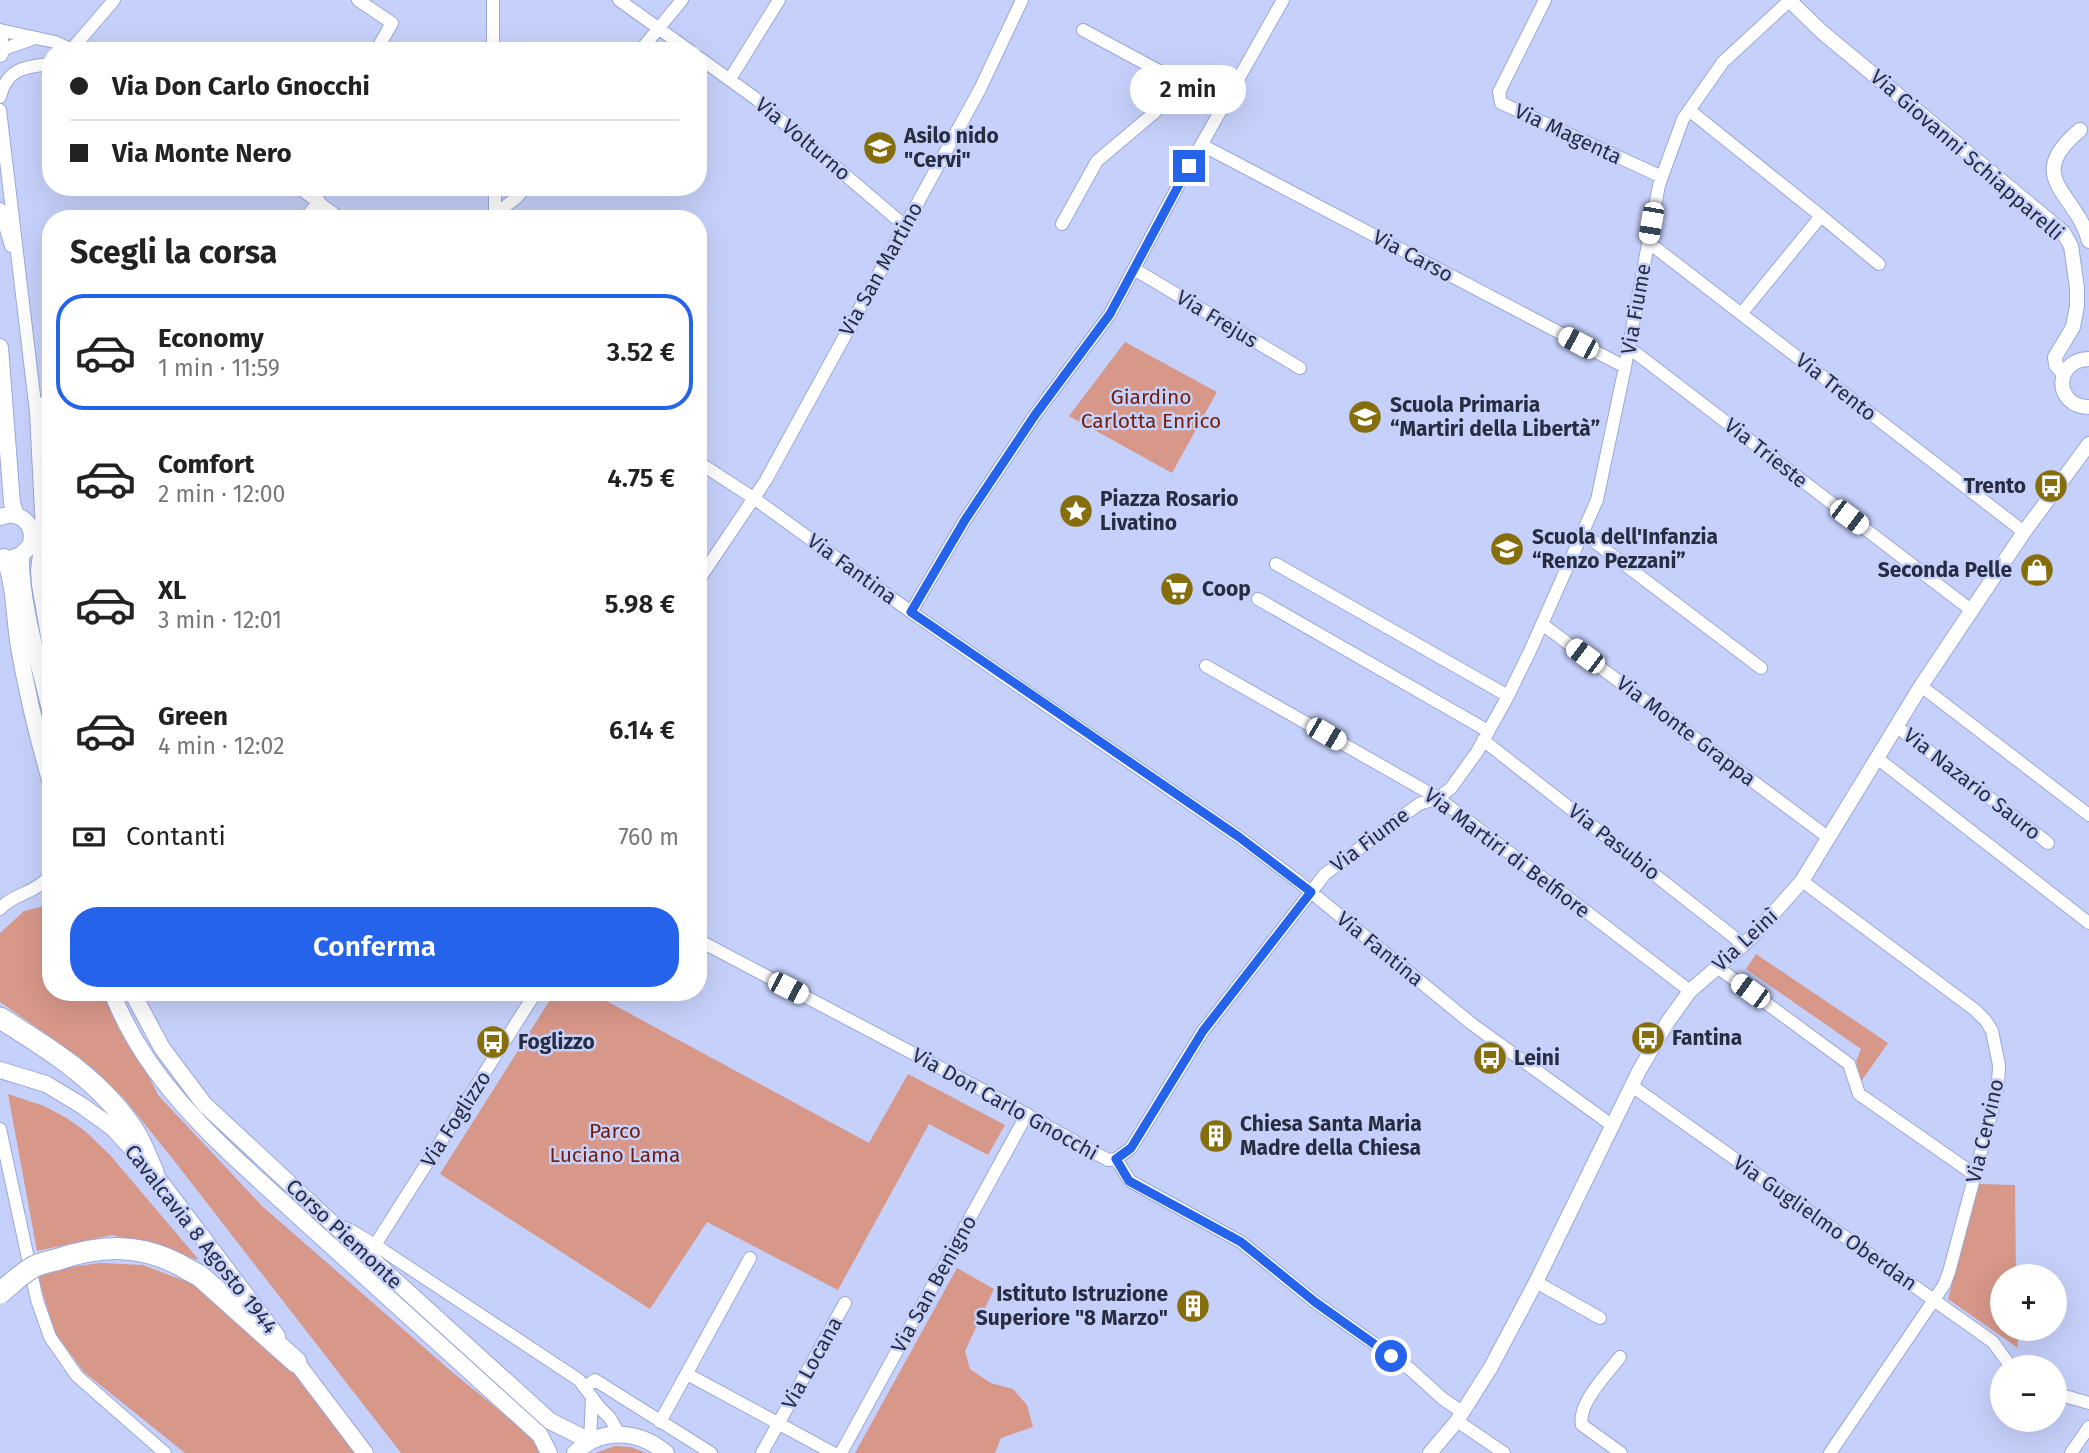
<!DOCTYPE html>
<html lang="it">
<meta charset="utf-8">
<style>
:root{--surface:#fff;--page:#f2f2f2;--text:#222;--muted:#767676;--line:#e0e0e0;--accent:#2563eb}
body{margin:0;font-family:"Fira Sans",sans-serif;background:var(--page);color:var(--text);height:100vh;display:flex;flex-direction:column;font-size:26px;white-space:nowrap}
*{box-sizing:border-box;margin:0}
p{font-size:23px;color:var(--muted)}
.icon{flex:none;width:38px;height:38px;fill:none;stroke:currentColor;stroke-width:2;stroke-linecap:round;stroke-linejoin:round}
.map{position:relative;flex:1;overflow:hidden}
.drawer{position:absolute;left:42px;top:210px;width:665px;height:791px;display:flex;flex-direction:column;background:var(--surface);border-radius:28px;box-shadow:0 7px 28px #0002}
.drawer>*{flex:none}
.guide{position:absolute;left:42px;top:42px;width:665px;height:154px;border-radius:28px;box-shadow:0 7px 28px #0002;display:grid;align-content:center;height:154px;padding:0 28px;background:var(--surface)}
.fabs{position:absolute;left:1990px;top:1264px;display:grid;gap:14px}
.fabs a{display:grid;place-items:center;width:77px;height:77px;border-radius:50%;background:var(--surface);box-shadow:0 7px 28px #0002;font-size:35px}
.end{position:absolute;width:32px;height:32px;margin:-16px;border:9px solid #2563eb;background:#fff;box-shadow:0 0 0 4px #fff}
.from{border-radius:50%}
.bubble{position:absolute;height:49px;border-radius:24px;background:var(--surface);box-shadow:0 7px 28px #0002;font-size:23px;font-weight:600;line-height:49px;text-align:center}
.car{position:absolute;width:21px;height:42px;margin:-21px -10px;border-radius:9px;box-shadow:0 0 5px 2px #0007;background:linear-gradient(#fff 24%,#345 0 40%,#fff 0 76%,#345 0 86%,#fff 0)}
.guide b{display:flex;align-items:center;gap:24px;height:66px;font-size:26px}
.guide b+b{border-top:2px solid var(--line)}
.guide i{width:18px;height:18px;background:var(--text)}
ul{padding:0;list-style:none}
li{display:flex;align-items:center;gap:21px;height:116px;margin:0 14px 10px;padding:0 14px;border:4px solid transparent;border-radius:28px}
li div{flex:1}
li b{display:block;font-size:26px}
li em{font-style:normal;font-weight:600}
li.current{border-color:var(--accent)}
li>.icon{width:63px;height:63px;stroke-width:1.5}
h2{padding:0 28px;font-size:32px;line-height:84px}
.pay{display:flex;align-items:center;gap:18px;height:77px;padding:0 28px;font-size:26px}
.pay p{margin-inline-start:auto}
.button{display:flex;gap:14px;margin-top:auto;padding:14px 28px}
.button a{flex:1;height:80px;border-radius:28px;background:var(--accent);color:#fff;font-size:28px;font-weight:600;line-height:80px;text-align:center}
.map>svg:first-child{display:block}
.green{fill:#d79789}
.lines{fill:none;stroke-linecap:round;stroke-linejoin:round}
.minor-casing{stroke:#9aa7da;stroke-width:14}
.tertiary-casing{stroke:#9aa7da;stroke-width:16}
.secondary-casing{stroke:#9aa7da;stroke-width:18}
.motorway-casing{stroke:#9aa7da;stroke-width:23}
.minor{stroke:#fff;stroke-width:12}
.tertiary{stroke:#fff;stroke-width:14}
.secondary{stroke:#fff;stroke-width:16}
.motorway{stroke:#fff;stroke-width:21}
.motorway-bridge-casing{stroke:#9aa7da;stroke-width:23;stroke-linecap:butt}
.motorway-bridge{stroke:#fff;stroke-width:21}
.route{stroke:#2563eb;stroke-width:9}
.labels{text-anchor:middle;stroke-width:5;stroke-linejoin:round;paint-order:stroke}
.street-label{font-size:21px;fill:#272d41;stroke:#c6d1fb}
.poi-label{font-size:21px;font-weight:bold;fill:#272d41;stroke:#c6d1fb;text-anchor:start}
.park-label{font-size:21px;fill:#731d0c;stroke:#c6d1fb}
</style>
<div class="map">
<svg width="2089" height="1453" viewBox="0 0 2089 1453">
<rect width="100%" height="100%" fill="#c6d1fb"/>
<!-- green -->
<path class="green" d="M1125 342 1217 392 1172 473 1069 416Z
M49 905 51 906V992H107L158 1095 262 1206 451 1371 537 1441 542 1453H401L172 1158 122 1096 79 1057 0 1002V933L24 911Z
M1756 954 1888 1043 1860 1083 1856 1061 1861 1049 1746 969Z
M555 992H590L869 1143 908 1074 1005 1125 988 1155 929 1124 838 1290 707 1222 650 1309 440 1174Z
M8 1094 44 1106 65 1117 85 1131 110 1155 199 1260 112 1235 37 1251Z
M1979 1184 2015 1185 2016 1276H2002V1328H2017L2018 1348 1948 1299Z
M100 1263 143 1265 193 1284 297 1373 362 1453H185L84 1372 55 1333 38 1277 70 1267Z
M957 1268 994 1289 965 1351 970 1369 991 1383 1013 1389 1027 1405 1033 1427 1001 1438 995 1453H855Z
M615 1446 631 1447 646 1453H595Z"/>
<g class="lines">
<!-- minor casing -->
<g class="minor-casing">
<path id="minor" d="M358 0 392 23 376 51
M493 0V51
M619 0 690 51
M1545 0 1499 92 1501 103 1662 177
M0 30 55 42 74 51
M1083 30 1224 106
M72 49 114 0
M1 50 35 38
M640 51 682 0
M698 57 755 98 905 226
M730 79 779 0
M0 97C7 68 25 67 51 64
M0 110 36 412 42 532 37 570 38 585 51 659
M1689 110 1821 216
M1202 145 1625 367
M298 187 341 219
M495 187V218
M0 209 11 246
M495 215 517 197 526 187
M305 219 319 201
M1062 224 1097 161 1186 86
M1648 242 2024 532
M1134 269 1300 368
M1741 314 1821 216 1879 264
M1628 347 1971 610
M36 412 51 395
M698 462 755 499 911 612 1053 710 1239 837 1295 879 1472 1024 1613 1126
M1583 533 1761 668
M1276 564 1508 696
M698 581 766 480 980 89 1022 0
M1258 599 1488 731
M911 612 965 520 1035 415 1110 314 1177 188 1283 0
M1542 624 1829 838
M1206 666 1438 798 1690 991
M1921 686 2089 815
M1896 726 2048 843
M1483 740 1744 945
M1877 758 2089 923
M1802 881 1975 1010 1986 1021 1992 1031 1999 1065 1998 1085 1992 1111 1949 1272 1944 1285 1830 1453
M0 909C13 893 39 893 51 873
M698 940 990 1094 1108 1160 1116 1159
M1717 967 1849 1064 1859 1094 1975 1175
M1632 1086 1993 1342 2011 1367
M0 1129 37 1300 50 1337 77 1376 165 1453
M1116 1159 1131 1148 1203 1031 1325 874 1419 804 1438 798 1451 788 1477 752 1508 696 1530 651 1597 500 1625 367 1659 185 1683 119 1723 62 1789 1
M1116 1159 1130 1181 1241 1242 1315 1302 1410 1369 1443 1399 1462 1412
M341 1227 350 1230 375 1245 579 1380 600 1408 610 1418 619 1434
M375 1245 536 992
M1536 1282 1600 1318
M1620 1357C1607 1374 1577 1404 1582 1425L1621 1453
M687 1374 833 1453
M585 1387 595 1380 711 1453
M2054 1393 2089 1403
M1457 1421 1504 1453
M660 1422 750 1258
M590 1441 592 1398
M762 1453 845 1303
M841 1453 1027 1114
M2071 1453 2089 1427"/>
</g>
<!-- tertiary casing -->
<g class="tertiary-casing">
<path id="tertiary" d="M1789 0 1822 32 2063 232 2071 246 2077 288V306L2073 327 2055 357 2056 365 2064 374
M2080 130C2022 178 2076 192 2089 241
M2089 359C2053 360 2054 407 2089 407
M1430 1453 1457 1421 1491 1367 1536 1282 1639 1071 1667 1023 1690 991 1752 937 1802 881 1921 686 2024 532 2089 444"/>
</g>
<!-- secondary casing -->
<g class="secondary-casing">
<path id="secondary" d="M0 35V54
M0 347 12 503 16 515
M0 517C20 509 37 525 30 546L21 555 12 558
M21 555C20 604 40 665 51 714
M4 557C15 585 14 617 19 647 27 693 38 739 51 783
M112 992C149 1090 234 1156 308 1225 385 1295 463 1365 540 1435L549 1453
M132 992 162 1048 204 1104 334 1225 550 1421 590 1441
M0 1070 46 1084 81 1105 113 1128 153 1172 277 1336
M290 1354 365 1453
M575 1453C601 1427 639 1430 666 1453"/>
</g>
<!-- motorway casing -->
<g class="motorway-casing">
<path id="motorway" d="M0 1018C50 1049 103 1082 135 1133 142 1144 147 1159 153 1172
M187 1269 200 1276 296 1362"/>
</g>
<!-- minor -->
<use href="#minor" class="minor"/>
<!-- tertiary -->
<use href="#tertiary" class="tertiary"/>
<!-- secondary -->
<use href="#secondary" class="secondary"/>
<!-- motorway -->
<use href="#motorway" class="motorway"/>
<!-- motorway-bridge casing -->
<g class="motorway-bridge-casing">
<path id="motorway-bridge" d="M0 1293C10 1285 19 1276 30 1269 37 1264 47 1262 56 1260 103 1244 143 1243 187 1269"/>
</g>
<!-- motorway-bridge -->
<use href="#motorway-bridge" class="motorway-bridge"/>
</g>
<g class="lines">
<!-- route -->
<path class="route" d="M1189 166 1110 314 1035 415 965 520 911 612 1239 837 1311 892 1203 1031 1131 1148 1116 1159 1129 1181 1241 1242 1315 1302 1391 1356"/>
</g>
<!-- icons -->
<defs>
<g id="school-disc" transform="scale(1.75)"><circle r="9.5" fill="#866e0c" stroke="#c6d1fb"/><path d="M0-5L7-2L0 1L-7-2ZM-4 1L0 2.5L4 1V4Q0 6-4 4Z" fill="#fff"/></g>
<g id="bus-disc" transform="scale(1.75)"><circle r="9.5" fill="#866e0c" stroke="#c6d1fb"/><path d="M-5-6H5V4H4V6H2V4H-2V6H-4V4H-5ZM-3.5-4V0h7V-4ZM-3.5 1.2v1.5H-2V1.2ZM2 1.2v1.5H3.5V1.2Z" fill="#fff"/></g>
<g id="sight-disc" transform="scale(1.75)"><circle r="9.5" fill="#866e0c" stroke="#c6d1fb"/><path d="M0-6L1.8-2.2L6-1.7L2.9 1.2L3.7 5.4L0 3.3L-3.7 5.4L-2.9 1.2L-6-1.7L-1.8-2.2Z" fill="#fff"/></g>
<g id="shop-disc" transform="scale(1.75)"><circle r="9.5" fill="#866e0c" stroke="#c6d1fb"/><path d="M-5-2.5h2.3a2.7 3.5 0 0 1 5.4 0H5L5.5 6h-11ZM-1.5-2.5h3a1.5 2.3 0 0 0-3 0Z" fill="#fff"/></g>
<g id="supermarket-disc" transform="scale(1.75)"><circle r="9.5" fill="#866e0c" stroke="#c6d1fb"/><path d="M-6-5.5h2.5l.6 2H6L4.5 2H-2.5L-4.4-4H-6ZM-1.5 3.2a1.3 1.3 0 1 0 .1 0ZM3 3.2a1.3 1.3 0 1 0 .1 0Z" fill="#fff"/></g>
<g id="building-disc" transform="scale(1.75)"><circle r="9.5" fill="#866e0c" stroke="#c6d1fb"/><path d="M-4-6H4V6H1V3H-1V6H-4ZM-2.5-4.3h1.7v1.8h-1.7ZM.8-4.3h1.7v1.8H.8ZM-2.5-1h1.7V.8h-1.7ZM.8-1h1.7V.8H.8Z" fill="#fff"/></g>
</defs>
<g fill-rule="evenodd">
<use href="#school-disc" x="880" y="148"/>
<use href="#school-disc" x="1365" y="417"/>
<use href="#bus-disc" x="2051" y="486"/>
<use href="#sight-disc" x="1076" y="511"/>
<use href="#school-disc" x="1507" y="549"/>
<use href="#shop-disc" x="2037" y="570"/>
<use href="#supermarket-disc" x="1177" y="589"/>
<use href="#bus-disc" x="1648" y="1038"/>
<use href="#bus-disc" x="493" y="1042"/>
<use href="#bus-disc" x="1490" y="1058"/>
<use href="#building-disc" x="1216" y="1136"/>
<use href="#building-disc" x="1193" y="1306"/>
</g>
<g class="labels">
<!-- street labels -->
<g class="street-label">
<text transform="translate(1568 134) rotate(25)" y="7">Via Magenta</text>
<text transform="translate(803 139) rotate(40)" y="7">Via Volturno</text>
<text transform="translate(1967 155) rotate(41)" y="7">Via Giovanni Schiapparelli</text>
<text transform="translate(1413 256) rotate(28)" y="7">Via Carso</text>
<text transform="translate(881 269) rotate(-61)" y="7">Via San Martino</text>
<text transform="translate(1636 309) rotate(-80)" y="7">Via Fiume</text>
<text transform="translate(1217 319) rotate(31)" y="7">Via Frejus</text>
<text transform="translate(1836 387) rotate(38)" y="7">Via Trento</text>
<text transform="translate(1766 453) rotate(38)" y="7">Via Trieste</text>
<text transform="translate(852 569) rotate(36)" y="7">Via Fantina</text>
<text transform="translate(1686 731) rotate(37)" y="7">Via Monte Grappa</text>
<text transform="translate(1972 784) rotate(38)" y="7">Via Nazario Sauro</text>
<text transform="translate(1370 840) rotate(-37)" y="7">Via Fiume</text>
<text transform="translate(1614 842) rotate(38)" y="7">Via Pasubio</text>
<text transform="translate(1507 853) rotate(37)" y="7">Via Martiri di Belfiore</text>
<text transform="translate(1745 940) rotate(-43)" y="7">Via Leinì</text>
<text transform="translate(1380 949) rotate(39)" y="7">Via Fantina</text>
<text transform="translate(1005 1104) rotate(29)" y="7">Via Don Carlo Gnocchi</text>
<text transform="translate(456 1119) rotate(-57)" y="7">Via Foglizzo</text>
<text transform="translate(1985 1131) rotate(-77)" y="7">Via Cervino</text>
<text transform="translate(1825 1223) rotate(35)" y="7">Via Guglielmo Oberdan</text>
<text transform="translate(344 1234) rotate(43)" y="7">Corso Piemonte</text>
<text transform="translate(201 1239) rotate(52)" y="7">Cavalcavia 8 Agosto 1944</text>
<text transform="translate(934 1284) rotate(-61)" y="7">Via San Benigno</text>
<text transform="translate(812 1363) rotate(-61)" y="7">Via Locana</text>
</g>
<!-- poi labels -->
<g class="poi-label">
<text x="904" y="143">Asilo nido<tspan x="904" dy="24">"Cervi"</tspan></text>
<text x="1390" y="412">Scuola Primaria<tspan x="1390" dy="24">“Martiri della Libertà”</tspan></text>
<text x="2026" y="493" text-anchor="end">Trento</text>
<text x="1100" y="506">Piazza Rosario<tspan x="1100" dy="24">Livatino</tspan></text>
<text x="1532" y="544">Scuola dell'Infanzia<tspan x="1532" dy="24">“Renzo Pezzani”</tspan></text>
<text x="2012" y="577" text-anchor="end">Seconda Pelle</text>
<text x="1202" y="596">Coop</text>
<text x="1672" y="1045">Fantina</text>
<text x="518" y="1049">Foglizzo</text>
<text x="1514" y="1065">Leini</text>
<text x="1240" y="1131">Chiesa Santa Maria<tspan x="1240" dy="24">Madre della Chiesa</tspan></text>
<text x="1168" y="1301" text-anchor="end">Istituto Istruzione<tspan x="1168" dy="24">Superiore "8 Marzo"</tspan></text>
</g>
<!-- park labels -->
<g class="park-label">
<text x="1151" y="404">Giardino<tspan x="1151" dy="24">Carlotta Enrico</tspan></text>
<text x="615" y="1138">Parco<tspan x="615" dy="24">Luciano Lama</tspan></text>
</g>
</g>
</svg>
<div class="fabs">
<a>+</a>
<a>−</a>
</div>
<i class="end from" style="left:1391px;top:1356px"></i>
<i class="end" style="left:1189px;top:166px"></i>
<div class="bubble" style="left:1130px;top:65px;width:116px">2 min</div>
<i class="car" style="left:1651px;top:223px;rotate:190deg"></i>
<i class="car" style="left:1578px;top:343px;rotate:298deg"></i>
<i class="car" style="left:1849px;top:517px;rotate:127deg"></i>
<i class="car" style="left:1585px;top:656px;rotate:307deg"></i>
<i class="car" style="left:1326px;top:734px;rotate:120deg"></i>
<i class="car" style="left:788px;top:988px;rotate:117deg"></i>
<i class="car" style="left:1750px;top:991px;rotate:306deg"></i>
<div class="guide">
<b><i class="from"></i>Via Don Carlo Gnocchi</b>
<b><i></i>Via Monte Nero</b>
</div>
<section class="drawer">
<h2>Scegli la corsa</h2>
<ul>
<li class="current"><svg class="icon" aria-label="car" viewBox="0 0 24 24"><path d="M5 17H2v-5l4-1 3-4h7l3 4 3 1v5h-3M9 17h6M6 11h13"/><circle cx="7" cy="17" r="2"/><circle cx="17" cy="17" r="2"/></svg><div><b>Economy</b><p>1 min · 11:59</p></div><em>3.52 €</em></li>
<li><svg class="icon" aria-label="car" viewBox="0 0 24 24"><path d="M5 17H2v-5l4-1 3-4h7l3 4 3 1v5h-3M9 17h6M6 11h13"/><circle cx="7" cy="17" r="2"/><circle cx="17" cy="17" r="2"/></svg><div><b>Comfort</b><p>2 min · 12:00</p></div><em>4.75 €</em></li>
<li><svg class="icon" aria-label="car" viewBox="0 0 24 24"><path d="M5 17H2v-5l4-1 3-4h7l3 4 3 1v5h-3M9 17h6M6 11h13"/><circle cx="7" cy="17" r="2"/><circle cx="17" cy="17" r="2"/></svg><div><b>XL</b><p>3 min · 12:01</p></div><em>5.98 €</em></li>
<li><svg class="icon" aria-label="car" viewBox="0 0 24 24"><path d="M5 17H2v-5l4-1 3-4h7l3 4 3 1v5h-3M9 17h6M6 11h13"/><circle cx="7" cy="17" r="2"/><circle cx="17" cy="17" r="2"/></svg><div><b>Green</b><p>4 min · 12:02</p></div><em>6.14 €</em></li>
</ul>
<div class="pay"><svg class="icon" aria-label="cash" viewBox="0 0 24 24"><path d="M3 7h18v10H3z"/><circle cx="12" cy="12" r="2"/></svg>Contanti<p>760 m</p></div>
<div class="button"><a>Conferma</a></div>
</section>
</div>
